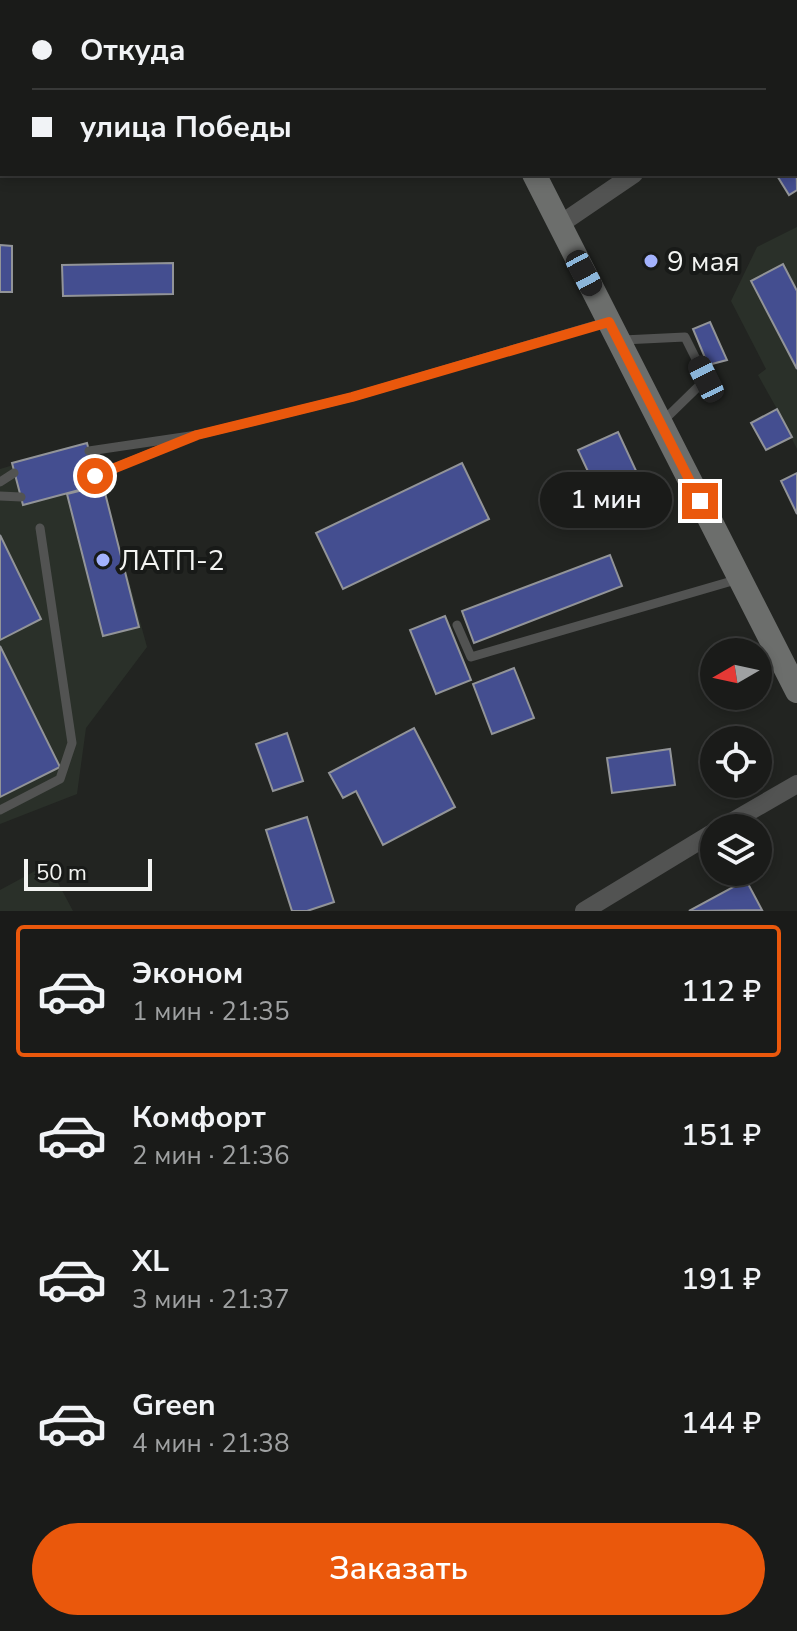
<!DOCTYPE html>
<html lang="ru">
<meta charset="utf-8">
<style>
:root{--surface:#1a1b19;--page:#232422;--text:#f1f3f6;--muted:#9fa1a2;--line:#383938;--accent:#ea580c}
body{margin:0;font-family:"Nunito Sans",sans-serif;background:var(--page);color:var(--text);height:100vh;display:flex;flex-direction:column;font-size:30px;white-space:nowrap}
*{box-sizing:border-box;margin:0}
p{font-size:26px;color:var(--muted)}
.icon{flex:none;width:44px;height:44px;fill:none;stroke:currentColor;stroke-width:2;stroke-linecap:round;stroke-linejoin:round}
.map{position:relative;height:911px;overflow:hidden}
.drawer{display:flex;flex-direction:column;background:var(--surface);flex:1}
.drawer>*{flex:none}
.guide{position:absolute;left:0px;top:0px;width:798px;height:176px;box-shadow:0 4px 12px #0003,0 0 0 2px var(--line);display:grid;align-content:center;height:176px;padding:0 32px;background:var(--surface)}
.needle{width:52px;rotate:261deg}
.buttons{position:absolute;left:700px;top:638px;display:grid;gap:16px}
.buttons a{display:grid;place-items:center;width:72px;height:72px;border-radius:50%;background:var(--surface);box-shadow:0 4px 12px #0003,0 0 0 2px var(--line);font-size:40px}
.scale{position:absolute;left:24px;bottom:20px;width:128px;box-sizing:border-box;padding-left:8px;border:4px solid #f3f4f2;border-top:0;font-size:22px;line-height:28px;white-space:nowrap;color:#f3f4f2;-webkit-text-stroke:6px #181a18;paint-order:stroke}
.end{position:absolute;width:36px;height:36px;margin:-18px;border:10px solid #ea580c;background:#fff;box-shadow:0 0 0 4px #fff}
.from{border-radius:50%}
.bubble{position:absolute;height:56px;border-radius:28px;background:var(--surface);box-shadow:0 4px 12px #0003,0 0 0 2px var(--line);font-size:26px;font-weight:600;line-height:56px;text-align:center}
.car{position:absolute;width:24px;height:48px;margin:-24px -12px;border-radius:10px;box-shadow:0 0 6px 2px #0007;background:linear-gradient(#222 24%,#8ab4d8 0 40%,#222 0 76%,#8ab4d8 0 86%,#222 0)}
.guide b{display:flex;align-items:center;gap:28px;height:76px;font-size:30px}
.guide b+b{border-top:2px solid var(--line)}
.guide i{width:20px;height:20px;background:var(--text)}
ul{padding:14px 0 0;list-style:none}
li{display:flex;align-items:center;gap:24px;height:132px;margin:0 16px 12px;padding:0 16px;border:4px solid transparent;border-radius:8px}
li div{flex:1}
li b{display:block;font-size:30px}
li em{font-style:normal;font-weight:600}
li.active{border-color:var(--accent)}
li>.icon{width:72px;height:72px;stroke-width:1.5}
.button{display:flex;gap:16px;margin-top:auto;padding:16px 32px}
.button a{flex:1;height:92px;border-radius:48px;background:var(--accent);color:#fff;font-size:32px;font-weight:600;line-height:92px;text-align:center}
.map>svg:first-child{display:block}
.built{fill:#2a3029}
.building{fill:#444e90;stroke:#929498;stroke-width:2}
.lines{fill:none;stroke-linecap:round;stroke-linejoin:round}
.service{stroke:#525352;stroke-width:9}
.minor{stroke:#525352;stroke-width:18}
.secondary{stroke:#6c6e6c;stroke-width:24}
.route{stroke:#ea580c;stroke-width:10}
.poi-dot{fill:#a3b2fd;stroke:#181a18;stroke-width:3}
.labels{text-anchor:middle;stroke-width:8;stroke-linejoin:round;paint-order:stroke}
.poi-label{font-size:28px;fill:#f3f4f2;stroke:#181a18;text-anchor:start}
</style>
<div class="map">
<svg width="797" height="911" viewBox="0 0 797 911">
<rect width="100%" height="100%" fill="#222421"/>
<!-- built -->
<path class="built" d="M0 0H391L2 2V79Z
M797 227V449L791 437 766 450 751 423 777 409 758 375 766 369 731 301 757 247Z
M87 443 98 485H103L147 647 86 728 77 794 0 824V469Z
M48 864 73 911H0V890Z"/>
<!-- building -->
<path class="building" d="M57 0H91L87 2Z
M520 0H588L589 2H521Z
M796 138 797 190 789 195 776 174H796Z
M0 245 12 246V292H0Z
M173 263V294L63 296 62 265Z
M783 264 797 291V369L751 281Z
M710 322 727 360 708 365 693 329Z
M777 409 792 437 766 450 751 423Z
M618 432 644 488 604 506 578 450Z
M87 443 98 485 23 505 12 463Z
M462 463 489 519 343 589 316 533Z
M797 473V514L781 481Z
M103 485 139 627 103 636 67 494Z
M0 535 41 619 0 640Z
M610 555 622 586 474 643 462 611Z
M445 616 471 680 436 694 410 630Z
M0 646 60 767 0 797Z
M514 668 534 718 492 734 473 684Z
M414 728 455 807 383 845 356 791 343 798 329 773Z
M287 733 303 781 273 791 256 744Z
M670 749 675 785 612 793 607 758Z
M307 817 334 902 307 911H292L266 830Z
M746 880 762 910 689 911Z"/>
<g class="lines">
<!-- service -->
<path class="service" d="M623 340 685 337 706 379 663 421
M89 451 197 435 352 397 606 322
M95 476 181 441
M0 482 14 473
M0 496 21 497
M457 625 471 657 739 579
M0 810 60 779 72 743 40 528"/>
<!-- minor -->
<path class="minor" d="M796 57 797 56
M559 225 634 174
M721 828 797 784
M584 911 714 832"/>
<!-- secondary -->
<path class="secondary" d="M447 0 448 2
M534 174 797 691"/>
</g>
<g class="lines">
<!-- route -->
<path class="route" d="M95 476 197 435 352 397 609 322 700 501"/>
</g>
<!-- markers -->
<g class="poi-dot">
<circle cx="651" cy="261" r="8"/>
<circle cx="103" cy="560" r="8"/>
</g>
<g class="labels">
<!-- poi labels -->
<g class="poi-label">
<text x="667" y="271">9 мая</text>
<text x="119" y="570">ЛАТП-2</text>
</g>
</g>
</svg>
<div class="buttons">
<a><svg class="needle" viewBox="-14 -14 28 28"><path d="M0-13l5 13h-10z" fill="#e53935"/><path d="M0 13l5-13h-10z" fill="#9fa1a2"/></svg></a>
<a><svg class="icon" aria-label="locate" viewBox="0 0 24 24"><circle cx="12" cy="12" r="6"/><path d="M12 2v4M12 18v4M2 12h4M18 12h4"/></svg></a>
<a><svg class="icon" aria-label="layers" viewBox="0 0 24 24"><path d="M12 4l9 5-9 5-9-5zM3 14l9 5 9-5"/></svg></a>
</div>
<div class="scale">50 m</div>
<i class="end from" style="left:95px;top:476px"></i>
<i class="end" style="left:700px;top:501px"></i>
<div class="bubble" style="left:540px;top:472px;width:132px">1 мин</div>
<i class="car" style="left:584px;top:273px;rotate:152deg"></i>
<i class="car" style="left:706px;top:379px;rotate:334deg"></i>
<div class="guide">
<b><i class="from"></i>Откуда</b>
<b><i></i>улица Победы</b>
</div>
</div>
<section class="drawer">
<ul>
<li class="active"><svg class="icon" aria-label="car" viewBox="0 0 24 24"><path d="M5 17H2v-5l4-1 3-4h7l3 4 3 1v5h-3M9 17h6M6 11h13"/><circle cx="7" cy="17" r="2"/><circle cx="17" cy="17" r="2"/></svg><div><b>Эконом</b><p>1 мин · 21:35</p></div><em>112 ₽</em></li>
<li><svg class="icon" aria-label="car" viewBox="0 0 24 24"><path d="M5 17H2v-5l4-1 3-4h7l3 4 3 1v5h-3M9 17h6M6 11h13"/><circle cx="7" cy="17" r="2"/><circle cx="17" cy="17" r="2"/></svg><div><b>Комфорт</b><p>2 мин · 21:36</p></div><em>151 ₽</em></li>
<li><svg class="icon" aria-label="car" viewBox="0 0 24 24"><path d="M5 17H2v-5l4-1 3-4h7l3 4 3 1v5h-3M9 17h6M6 11h13"/><circle cx="7" cy="17" r="2"/><circle cx="17" cy="17" r="2"/></svg><div><b>XL</b><p>3 мин · 21:37</p></div><em>191 ₽</em></li>
<li><svg class="icon" aria-label="car" viewBox="0 0 24 24"><path d="M5 17H2v-5l4-1 3-4h7l3 4 3 1v5h-3M9 17h6M6 11h13"/><circle cx="7" cy="17" r="2"/><circle cx="17" cy="17" r="2"/></svg><div><b>Green</b><p>4 мин · 21:38</p></div><em>144 ₽</em></li>
</ul>
<div class="button"><a>Заказать</a></div>
</section>
